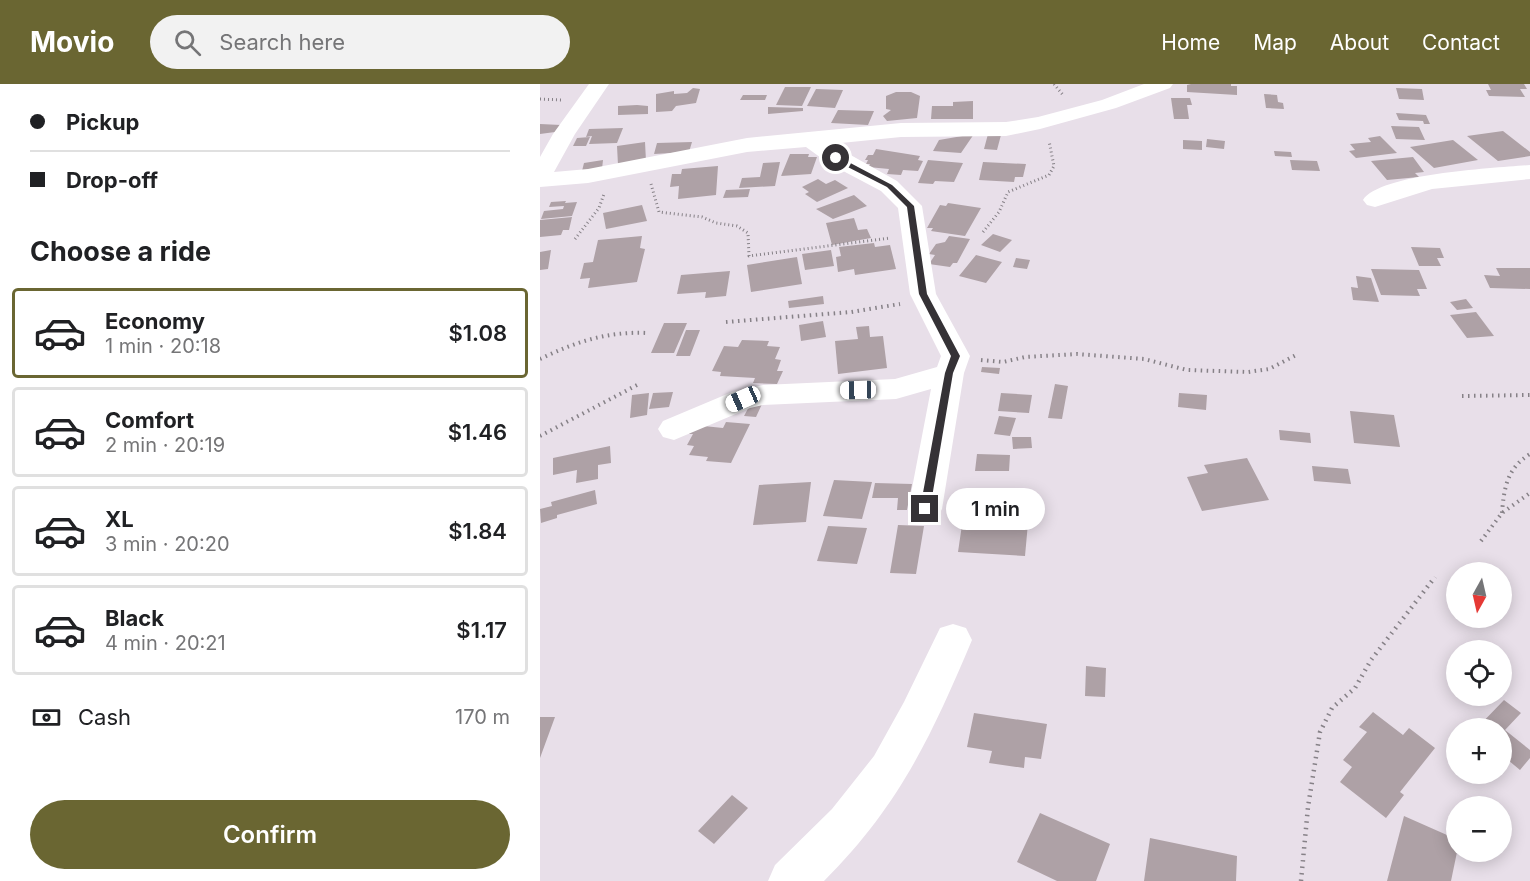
<!DOCTYPE html>
<meta charset="utf-8">
<style>
:root{--surface:#fff;--page:#f2f2f2;--text:#202124;--muted:#757577;--line:#e0e0e0;--accent:#6a6632}
body{margin:0;font-family:Inter,sans-serif;background:var(--page);color:var(--text);height:100vh;display:flex;flex-direction:column;font-size:22px;white-space:nowrap}
*{box-sizing:border-box;margin:0}
p{font-size:20px;color:var(--muted)}
.icon{flex:none;width:33px;height:33px;fill:none;stroke:currentColor;stroke-width:2;stroke-linecap:round;stroke-linejoin:round}
.map{position:relative;flex:1;overflow:hidden}
.sheet{display:flex;flex-direction:column;background:var(--surface);width:540px}
.sheet>*{flex:none}
.banner{display:grid;align-content:center;height:132px;padding:0 30px;background:var(--surface)}
.needle{width:39px;rotate:188deg}
.controls{position:absolute;left:906px;top:478px;display:grid;gap:12px}
.controls a{display:grid;place-items:center;width:66px;height:66px;border-radius:50%;background:var(--surface);box-shadow:0 3px 15px #0003;font-size:30px}
.end{position:absolute;width:27px;height:27px;margin:-14px;border:8px solid #353236;background:#fff;box-shadow:0 0 0 3px #fff}
.from{border-radius:50%}
.bubble{position:absolute;height:42px;border-radius:21px;background:var(--surface);box-shadow:0 3px 15px #0003;font-size:20px;font-weight:600;line-height:42px;text-align:center}
.car{position:absolute;width:18px;height:36px;margin:-18px -9px;border-radius:8px;box-shadow:0 0 4px 2px #0007;background:linear-gradient(#fff 24%,#345 0 40%,#fff 0 76%,#345 0 86%,#fff 0)}
.banner b{display:flex;align-items:center;gap:21px;height:57px;font-size:22px}
.banner b+b{border-top:2px solid var(--line)}
.banner i{width:15px;height:15px;background:var(--text)}
ul{padding:0;list-style:none}
li{display:flex;align-items:center;gap:18px;height:90px;margin:0 12px 9px;padding:0 18px;border:3px solid var(--line);border-radius:6px}
li div{flex:1}
li b{display:block;font-size:22px}
li em{font-style:normal;font-weight:600}
li.current{border-color:var(--accent)}
li>.icon{width:54px;height:54px;stroke-width:1.5}
h2{padding:0 30px;font-size:27px;line-height:72px}
.pay{display:flex;align-items:center;gap:15px;height:66px;padding:0 30px;font-size:22px}
.pay p{margin-inline-start:auto}
.action{display:flex;gap:12px;margin-top:auto;padding:12px 30px}
.action a{flex:1;height:69px;border-radius:36px;background:var(--accent);color:#fff;font-size:24px;font-weight:600;line-height:69px;text-align:center}
header{display:flex;align-items:center;gap:36px;box-sizing:border-box;height:84px;padding:0 30px;background:var(--accent);color:#fff}
header strong{font-size:28px}
nav{display:flex;gap:33px;margin-inline-start:auto;font-size:21px}
.search{width:420px;height:54px;background:var(--page);display:flex;align-items:center;gap:15px;box-sizing:border-box;padding:0 21px;border-radius:33px;color:var(--muted);font-size:22px}
main{display:flex;flex:1;min-height:0}
.map>svg:first-child{display:block}
.building{fill:#aea1a6}
.lines{fill:none;stroke-linecap:round;stroke-linejoin:round}
.path-far2{stroke:#868187;stroke-width:3;stroke-dasharray:1 3;stroke-linecap:butt}
.path-far1{stroke:#868187;stroke-width:4;stroke-dasharray:1.5 4.5;stroke-linecap:butt}
.path{stroke:#868187;stroke-width:4.5;stroke-dasharray:1.5 5;stroke-linecap:butt}
.street{fill:#fff;fill-rule:evenodd}
.route{fill:#353236}
</style>
<header>
<strong>Movio</strong>
<div class="search"><svg class="icon" aria-label="search" viewBox="0 0 24 24"><circle cx="10" cy="10" r="6"/><path d="M15 15l6 6"/></svg>Search here</div>
<nav><a>Home</a><a>Map</a><a>About</a><a>Contact</a></nav>
</header>
<main>
<section class="sheet">
<div class="banner">
<b><i class="from"></i>Pickup</b>
<b><i></i>Drop-off</b>
</div>
<h2>Choose a ride</h2>
<ul>
<li class="current"><svg class="icon" aria-label="car" viewBox="0 0 24 24"><path d="M5 17H2v-5l4-1 3-4h7l3 4 3 1v5h-3M9 17h6M6 11h13"/><circle cx="7" cy="17" r="2"/><circle cx="17" cy="17" r="2"/></svg><div><b>Economy</b><p>1 min · 20:18</p></div><em>$1.08</em></li>
<li><svg class="icon" aria-label="car" viewBox="0 0 24 24"><path d="M5 17H2v-5l4-1 3-4h7l3 4 3 1v5h-3M9 17h6M6 11h13"/><circle cx="7" cy="17" r="2"/><circle cx="17" cy="17" r="2"/></svg><div><b>Comfort</b><p>2 min · 20:19</p></div><em>$1.46</em></li>
<li><svg class="icon" aria-label="car" viewBox="0 0 24 24"><path d="M5 17H2v-5l4-1 3-4h7l3 4 3 1v5h-3M9 17h6M6 11h13"/><circle cx="7" cy="17" r="2"/><circle cx="17" cy="17" r="2"/></svg><div><b>XL</b><p>3 min · 20:20</p></div><em>$1.84</em></li>
<li><svg class="icon" aria-label="car" viewBox="0 0 24 24"><path d="M5 17H2v-5l4-1 3-4h7l3 4 3 1v5h-3M9 17h6M6 11h13"/><circle cx="7" cy="17" r="2"/><circle cx="17" cy="17" r="2"/></svg><div><b>Black</b><p>4 min · 20:21</p></div><em>$1.17</em></li>
</ul>
<div class="pay"><svg class="icon" aria-label="cash" viewBox="0 0 24 24"><path d="M3 7h18v10H3z"/><circle cx="12" cy="12" r="2"/></svg>Cash<p>170 m</p></div>
<div class="action"><a>Confirm</a></div>
</section>
<div class="map">
<svg width="990" height="797" viewBox="0 0 990 797">
<rect width="100%" height="100%" fill="#e8dfe9"/>
<!-- building -->
<path class="building" d="M651 0H691V2H697V11L647 8V1Z
M948 0H984L987 5H980L985 13 949 12 946 6H951Z
M245 3H271L262 22 236 21Z
M153 4 160 5 156 19 136 22 132 27 116 28V10L134 7V10L147 9Z
M856 4 882 5 884 16 859 15Z
M276 5 303 6 295 24 267 22Z
M356 8H371L380 12 377 34 347 37 343 32 351 26 346 25V12Z
M724 10 737 11 738 18 743 19 744 25 726 24Z
M203 11H227L225 16H200Z
M631 14H650L652 21H647L649 35H634Z
M433 17V35H391L392 22H413V18Z
M97 21 108 22V30L78 31V22Z
M228 23 263 24V27L228 30Z
M298 26 334 27 328 41 291 39Z
M856 29 886 31 890 40H884L883 37 859 36Z
M0 40 21 41 15 48 0 50Z
M851 42 879 43 885 56 856 55Z
M83 44 77 59 49 60 52 52 46 53 49 45Z
M963 47 990 68V72L958 77 927 52Z
M434 50 421 69 393 67 399 56Z
M448 50 461 51 457 66 444 65Z
M840 52 857 69 816 74 809 67 815 66 810 60 831 58 828 54Z
M50 53 46 62H33L37 54Z
M667 55 685 57 684 65 666 63Z
M643 56 662 57V66L643 65Z
M913 56 938 76 894 84 870 63Z
M105 58 106 77 78 81 77 62Z
M152 58 149 68 114 70 117 59Z
M336 65 380 72 378 76 383 77 378 87 363 86 361 91 347 90 349 85 328 83 330 80H326L328 76H325L328 71H333Z
M734 67 751 68 752 73 735 72Z
M250 70H269L268 73H277L271 90 241 92Z
M873 73 884 88 875 89 879 93 847 96 831 77Z
M63 76 62 85 42 87 44 79Z
M388 76 423 79 414 98 395 97 393 100 378 99Z
M750 76 777 77 780 87 752 86Z
M240 78 235 102 199 104 202 94 220 93 223 79Z
M443 78 486 80 483 93H475L474 98 439 96Z
M178 82 176 111 138 115 139 102 130 103 132 90H141L142 85Z
M278 95 286 100 295 96 308 104 277 118 265 110 269 108 262 103Z
M210 105 208 113 183 114 186 106Z
M314 111 327 122 293 135 276 125Z
M26 117 25 119 37 118 32 132 1 135 4 127 23 125 24 122 9 123 11 118Z
M408 119 441 124 425 152 391 147 393 144H387L400 121 406 122Z
M102 121 107 137 66 145 63 129Z
M32 133 29 146H23L21 151 0 153V136Z
M314 134 318 146 327 145 331 154 292 161 286 139Z
M453 150 472 156 460 168 441 161Z
M102 152 100 164 105 165 97 198 48 204 50 194 40 195 44 179 53 178 58 156Z
M409 152 430 155 417 179H413L410 183 389 180 395 171 389 170 396 160 405 158Z
M334 159 335 163 350 161 356 185 315 191 314 185 298 188 296 173 301 172 299 163Z
M871 163 900 164 904 174H897L901 182H879Z
M11 166 8 185 0 186V168Z
M291 166 294 182 265 186 262 170Z
M436 171 462 178 446 199 419 192Z
M257 173 262 200 211 208 207 181Z
M476 174 490 176 487 185 473 183Z
M956 184H990V205L950 204 944 191 960 192Z
M831 185 879 186 887 205H877L880 212 841 211Z
M190 187 186 212 165 214 166 208 137 210 141 191Z
M816 192 831 194 839 218 813 216 811 203 818 204Z
M283 212 284 220 249 224 248 217Z
M926 215 933 224 917 226 910 218Z
M936 228 954 252 927 254 910 231Z
M283 237 286 253 261 257 259 241Z
M124 239H147L134 269H111Z
M329 242 330 253 343 252 347 284 298 290 295 257 318 255 316 243Z
M146 246H160L150 272H136Z
M202 256 229 257 227 262 240 263 235 275 241 276 237 287H243L237 300 213 299 215 294 180 292 181 288 172 287 184 262 198 263Z
M442 283 460 284 459 290 441 288Z
M515 300 528 302 522 335 508 334Z
M133 308 129 323 109 325 113 309Z
M109 309 107 331 90 334 92 311Z
M461 309 492 311 489 329 458 327Z
M639 309 667 311 666 326 638 323Z
M211 319 222 320 216 333 204 332Z
M810 327 854 331 860 363 814 359Z
M459 332 476 334 470 352 454 350Z
M186 338 210 340 191 379 166 377 168 373 149 371 154 362 147 361 153 350H149L154 341 183 344Z
M739 346 770 349 771 359 740 356Z
M472 353H491L492 364 473 365Z
M70 362 71 379 58 381V395L36 399 37 386 13 391V374Z
M437 370 470 371 469 387H435Z
M707 374 729 416 662 427 647 393 668 389 664 381Z
M772 382 808 385 811 400 774 397Z
M294 396 332 398 322 435 283 432Z
M271 398 266 438 213 441 219 401Z
M335 399 372 400 367 426H357L358 414H332Z
M55 406 57 420 17 431V434L1 439 0 425 12 422 11 418Z
M423 434 488 439 485 472 418 468Z
M358 441 384 442 376 490 350 489Z
M288 442 327 444 317 480 277 477Z
M546 582 566 584 565 613 545 612Z
M964 616 981 629 965 646 990 666V674L980 686 962 671V645H936Z
M833 628 863 651 869 644 895 664 860 708 864 711 846 734 800 698 812 683 803 676 827 648 819 643Z
M434 629 507 640 501 675 485 673 484 684 449 679 452 667 427 663Z
M0 633H15L0 674Z
M192 711 208 724 174 760 158 747Z
M500 729 570 760 556 797H517L477 778Z
M864 732 916 755 917 768 911 797H847Z
M610 754 697 772 696 797H604Z"/>
<g class="lines">
<!-- path-far2 -->
<path class="path-far2" d="M514 0 523 11
M0 15 21 16
M111 100 119 128 162 133 176 139 197 142 208 149 209 172 350 154
M443 148 459 128 468 108 509 91 514 82 509 57
M35 155 59 124 64 110"/>
<!-- path-far1 -->
<path class="path-far1" d="M186 238 311 228 360 220
M0 275C35 258 68 247 108 249
M441 276 463 278 485 273 537 270 604 275 647 286 708 288 729 285 758 270
M922 312 990 311
M0 352 99 300
M962 429C964 404 967 384 990 370
M941 457 962 429 990 409"/>
<!-- path -->
<path class="path" d="M761 797 768 723 780 648 792 624 815 604 831 576 895 493"/>
<!-- street -->
<path class="street" d="M49 0H69L35 50 14 88 48 85 207 54 361 39 466 38 498 33 562 16 604 0H633L630 4 576 24 500 45 466 52 361 53 291 60 357 97 382 122 396 210 430 272 424 289 402 425 397 434 385 438 373 434 368 425 391 305 356 315 223 321 210 324 134 356 123 353 118 345 123 337 192 308 223 301 355 295 397 283 401 272 370 210 358 124 341 107 288 79 266 63 207 68 48 99 0 103V73L13 50Z
M990 81V95L892 105 835 123 827 121 823 116C841 89 957 84 990 81Z
M413 540 426 544 432 556C391 653 359 722 284 797H228L235 781 292 725 334 672 364 618 400 544Z"/>
</g>
<!-- route -->
<path class="route" d="M294 73H299L352 101 374 122 387 210 420 272 413 289 390 425 385 429 380 425 405 289 411 272 379 210 367 123 347 103 294 76Z"/>
</svg>
<div class="controls">
<a><svg class="needle" viewBox="-14 -14 28 28"><path d="M0-13l5 13h-10z" fill="#e53935"/><path d="M0 13l5-13h-10z" fill="#757577"/></svg></a>
<a><svg class="icon" aria-label="locate" viewBox="0 0 24 24"><circle cx="12" cy="12" r="6"/><path d="M12 2v4M12 18v4M2 12h4M18 12h4"/></svg></a>
<a>+</a>
<a>−</a>
</div>
<i class="end from" style="left:296px;top:74px"></i>
<i class="end" style="left:385px;top:425px"></i>
<div class="bubble" style="left:406px;top:404px;width:99px">1 min</div>
<i class="car" style="left:318px;top:306px;rotate:269deg"></i>
<i class="car" style="left:203px;top:315px;rotate:246deg"></i>
</div>
</main>
